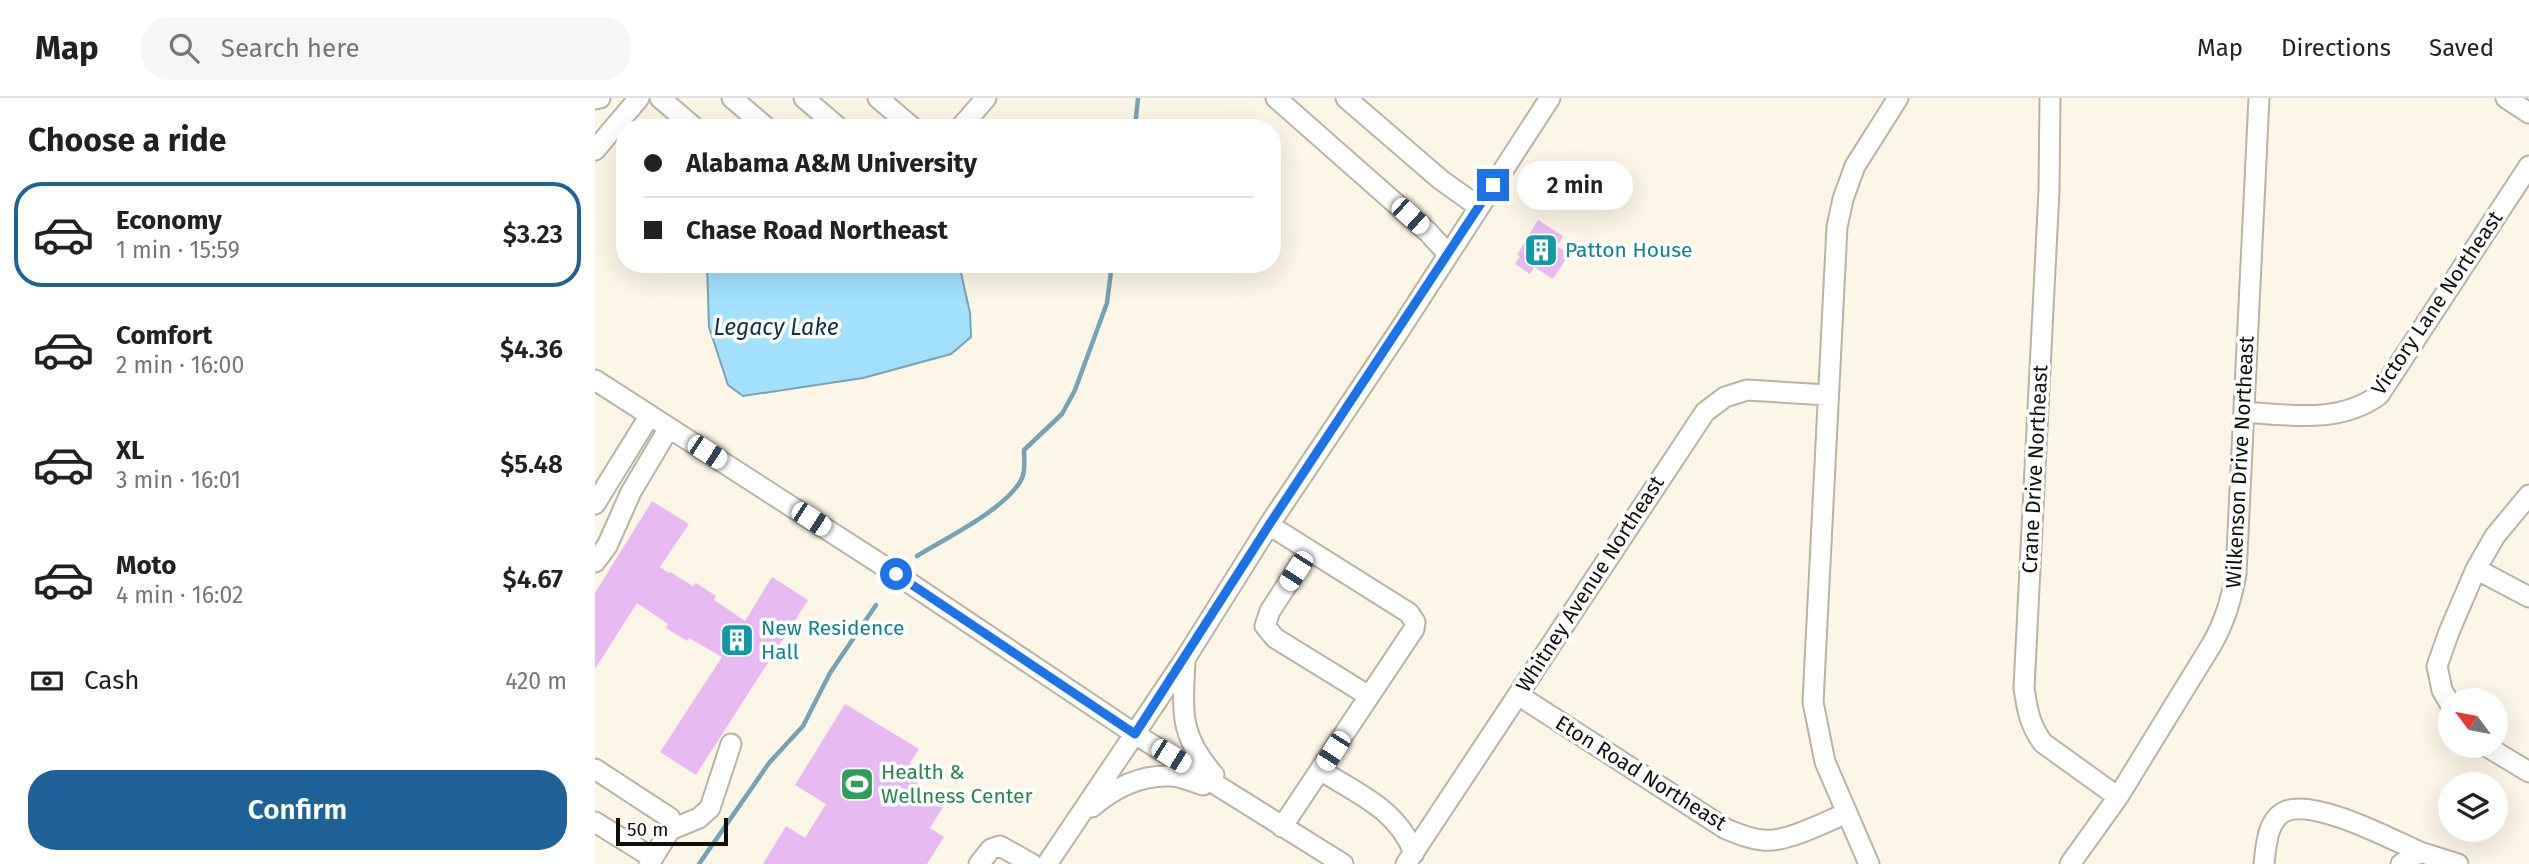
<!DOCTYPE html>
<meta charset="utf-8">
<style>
:root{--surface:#fff;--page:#f6f6f6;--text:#202124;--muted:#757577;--line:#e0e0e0;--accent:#1f6297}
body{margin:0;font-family:"Fira Sans",sans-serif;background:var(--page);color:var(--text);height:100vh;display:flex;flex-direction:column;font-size:26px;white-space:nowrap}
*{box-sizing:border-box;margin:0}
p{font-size:23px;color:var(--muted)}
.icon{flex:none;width:38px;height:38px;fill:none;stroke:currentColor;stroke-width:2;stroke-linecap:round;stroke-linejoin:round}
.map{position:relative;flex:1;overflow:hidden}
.panel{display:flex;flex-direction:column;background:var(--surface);width:595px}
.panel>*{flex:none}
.banner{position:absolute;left:21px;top:21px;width:665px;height:154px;border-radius:28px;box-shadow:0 7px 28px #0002;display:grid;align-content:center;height:154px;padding:0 28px;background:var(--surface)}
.needle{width:46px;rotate:302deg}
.controls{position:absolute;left:1843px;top:590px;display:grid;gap:14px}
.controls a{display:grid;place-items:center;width:70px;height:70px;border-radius:50%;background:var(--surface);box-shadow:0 7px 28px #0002;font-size:35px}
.scale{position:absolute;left:21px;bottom:18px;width:112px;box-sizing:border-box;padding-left:7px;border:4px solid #110f0a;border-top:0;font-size:19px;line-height:24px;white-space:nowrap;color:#110f0a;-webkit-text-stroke:5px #fff;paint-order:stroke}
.end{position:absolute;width:32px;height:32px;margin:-16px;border:9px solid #1a73e8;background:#fff;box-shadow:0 0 0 4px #fff}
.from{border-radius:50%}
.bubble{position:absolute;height:49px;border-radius:24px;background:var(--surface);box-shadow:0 7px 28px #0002;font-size:23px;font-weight:600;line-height:49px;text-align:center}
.car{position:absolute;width:21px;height:42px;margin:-21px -10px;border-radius:9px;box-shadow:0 0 5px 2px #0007;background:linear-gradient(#fff 24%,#345 0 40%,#fff 0 76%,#345 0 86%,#fff 0)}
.banner b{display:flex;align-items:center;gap:24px;height:66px;font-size:26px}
.banner b+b{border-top:2px solid var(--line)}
.banner i{width:18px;height:18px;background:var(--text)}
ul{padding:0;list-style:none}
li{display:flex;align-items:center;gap:21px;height:105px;margin:0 14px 10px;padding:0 14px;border:4px solid transparent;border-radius:28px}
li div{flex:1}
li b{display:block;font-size:26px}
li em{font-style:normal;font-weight:600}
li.selected{border-color:var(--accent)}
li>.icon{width:63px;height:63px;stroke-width:1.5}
h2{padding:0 28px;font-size:32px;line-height:84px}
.pay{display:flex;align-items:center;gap:18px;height:77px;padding:0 28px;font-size:26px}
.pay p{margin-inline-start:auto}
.primary-button{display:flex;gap:14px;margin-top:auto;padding:14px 28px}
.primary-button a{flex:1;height:80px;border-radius:28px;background:var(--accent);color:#fff;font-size:28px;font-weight:600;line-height:80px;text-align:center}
header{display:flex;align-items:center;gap:42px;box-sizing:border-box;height:98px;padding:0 35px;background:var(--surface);border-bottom:2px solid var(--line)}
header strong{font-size:33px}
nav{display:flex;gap:38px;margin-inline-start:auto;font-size:24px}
.search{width:490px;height:63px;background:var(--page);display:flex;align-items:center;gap:18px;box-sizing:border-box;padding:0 24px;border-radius:28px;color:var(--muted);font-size:26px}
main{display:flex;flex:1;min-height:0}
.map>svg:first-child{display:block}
.water{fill:#a1e1fe;stroke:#76a2b5;stroke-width:2}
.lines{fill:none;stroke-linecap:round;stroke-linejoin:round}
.stream{stroke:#76a2b5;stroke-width:4.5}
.building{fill:#e8b8f3}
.minor-casing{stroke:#b9b3a4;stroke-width:23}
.minor{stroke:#fff;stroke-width:19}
.route{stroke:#1a73e8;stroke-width:9}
.labels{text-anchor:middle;stroke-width:7;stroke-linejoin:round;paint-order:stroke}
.culture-label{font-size:21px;fill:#0d838f;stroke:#fff;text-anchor:start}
.street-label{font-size:21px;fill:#110f0a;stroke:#fff}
.leisure-label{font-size:21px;fill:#27864d;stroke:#fff;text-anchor:start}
.water-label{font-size:23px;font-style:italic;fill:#0c3342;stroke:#fff}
</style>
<header>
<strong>Map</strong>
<div class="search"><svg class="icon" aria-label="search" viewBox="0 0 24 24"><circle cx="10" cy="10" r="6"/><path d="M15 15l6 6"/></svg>Search here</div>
<nav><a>Map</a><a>Directions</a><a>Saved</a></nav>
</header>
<main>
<section class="panel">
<h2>Choose a ride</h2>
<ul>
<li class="selected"><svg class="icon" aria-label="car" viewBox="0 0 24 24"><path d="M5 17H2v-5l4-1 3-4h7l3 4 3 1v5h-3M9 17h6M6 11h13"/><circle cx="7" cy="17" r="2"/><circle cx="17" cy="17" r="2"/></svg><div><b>Economy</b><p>1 min · 15:59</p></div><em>$3.23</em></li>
<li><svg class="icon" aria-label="car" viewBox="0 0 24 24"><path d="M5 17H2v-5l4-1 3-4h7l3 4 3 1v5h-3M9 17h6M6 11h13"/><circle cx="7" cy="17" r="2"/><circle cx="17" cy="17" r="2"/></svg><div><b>Comfort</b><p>2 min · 16:00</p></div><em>$4.36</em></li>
<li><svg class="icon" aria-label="car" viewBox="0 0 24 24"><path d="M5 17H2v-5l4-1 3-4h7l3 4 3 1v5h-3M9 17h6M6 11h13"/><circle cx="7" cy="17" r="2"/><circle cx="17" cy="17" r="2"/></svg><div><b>XL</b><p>3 min · 16:01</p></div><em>$5.48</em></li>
<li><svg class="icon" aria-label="car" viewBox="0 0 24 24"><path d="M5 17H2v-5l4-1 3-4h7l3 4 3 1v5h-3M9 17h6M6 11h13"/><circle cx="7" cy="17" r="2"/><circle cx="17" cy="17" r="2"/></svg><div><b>Moto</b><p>4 min · 16:02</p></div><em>$4.67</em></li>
</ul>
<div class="pay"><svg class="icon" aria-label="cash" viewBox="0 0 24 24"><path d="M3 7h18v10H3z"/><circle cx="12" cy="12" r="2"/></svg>Cash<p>420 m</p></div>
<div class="primary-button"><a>Confirm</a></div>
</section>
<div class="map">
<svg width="1934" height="766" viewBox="0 0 1934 766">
<rect width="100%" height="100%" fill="#fcf6e6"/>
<!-- water -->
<path class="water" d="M112 166H364L375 215 376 239 356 256 268 280 148 298 133 287 114 229Z"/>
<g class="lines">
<!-- stream -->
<path class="stream" d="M540 30 543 0
M322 458C351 440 407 413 425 384 431 375 429 363 429 352L467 316 480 292 512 205 517 166
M104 766 174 665 208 628 235 575 281 507"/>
</g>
<!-- building -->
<path class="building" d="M943 122 968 138 962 148 974 156 958 181 939 169 935 176 920 166 925 158 922 157Z
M57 403 94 426 65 469 74 475 75 474 98 488 101 485 121 498 119 502 150 523 177 479 213 502 101 677 65 654 127 559 94 540 92 543 71 530 73 526 42 505 0 571V495Z
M250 606 324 651 315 665 330 674 322 686 351 704 335 730 349 739 332 766H168L191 728 210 740 231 706 200 687Z"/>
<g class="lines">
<!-- minor casing -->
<g class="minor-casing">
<path id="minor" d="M65 0 100 30
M137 0 172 30
M209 0 244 30
M283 0 318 30
M681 0 833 134 853 156
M751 0 846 82 884 109
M1455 0 1454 92 1429 590C1432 611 1435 628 1448 645L1523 699
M1911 0 1934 15
M0 1 5 0
M365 30 391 0
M0 52 44 0
M0 282 301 476 540 636 748 766
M1649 314C1695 317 1744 326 1784 297L1934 68
M0 406 55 317
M674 427 814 515 820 524 819 531 687 729
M714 453 675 513 670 528 680 540 774 598
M0 464 12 448 36 394 74 330
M1881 471 1934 499
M590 562C588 613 583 636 619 677
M923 597 1131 731C1143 736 1155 741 1168 742 1191 745 1230 724 1252 715
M1855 606 1847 592 1842 568 1854 534 1881 471 1900 438 1934 397
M1891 648 1934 674
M0 671 75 720V732L54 766
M725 672C763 696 802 711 819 755
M497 709C519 690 545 677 575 678 586 678 598 684 608 687
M0 724 58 760
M75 732 104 720 115 710 136 646
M384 766 396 751 405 748 437 766
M452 766 590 561 674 427 804 233 955 0
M811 766 1110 314 1130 299 1152 292 1232 297
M1274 766 1230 664 1218 604 1242 129 1248 101 1260 68 1303 0
M1475 766 1523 699 1617 546C1630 523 1636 502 1641 476L1664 0
M1669 766C1671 748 1672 721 1691 713 1720 701 1796 741 1825 754
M1806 766 1825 754 1863 766"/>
</g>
<!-- minor -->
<use href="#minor" class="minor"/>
</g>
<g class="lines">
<!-- route -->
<path class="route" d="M301 476 540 636 674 427 898 87"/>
</g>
<!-- icons -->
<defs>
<g id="building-square" transform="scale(1.75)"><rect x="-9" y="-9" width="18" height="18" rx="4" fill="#0f9aa8" stroke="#fff"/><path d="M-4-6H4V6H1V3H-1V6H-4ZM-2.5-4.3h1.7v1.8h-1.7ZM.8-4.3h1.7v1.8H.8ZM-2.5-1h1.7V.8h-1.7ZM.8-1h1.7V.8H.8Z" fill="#fff"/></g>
<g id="stadium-square" transform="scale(1.75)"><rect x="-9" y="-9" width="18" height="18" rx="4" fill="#2e9e5b" stroke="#fff"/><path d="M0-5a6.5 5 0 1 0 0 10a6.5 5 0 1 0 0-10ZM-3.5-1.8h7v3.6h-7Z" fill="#fff"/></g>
</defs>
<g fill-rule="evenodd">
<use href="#building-square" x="946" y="152"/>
<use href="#building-square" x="142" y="542"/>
<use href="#stadium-square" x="262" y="686"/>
</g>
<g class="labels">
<!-- culture labels -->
<g class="culture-label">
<text x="970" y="159">Patton House</text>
<text x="166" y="537">New Residence<tspan x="166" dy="24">Hall</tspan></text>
</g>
<!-- street labels -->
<g class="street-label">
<text transform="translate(1842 205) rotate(-56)" y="7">Victory Lane Northeast</text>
<text transform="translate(1645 364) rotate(-87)" y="7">Wilkenson Drive Northeast</text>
<text transform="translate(1440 371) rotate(-87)" y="7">Crane Drive Northeast</text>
<text transform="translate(995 486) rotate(-57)" y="7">Whitney Avenue Northeast</text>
<text transform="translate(1046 675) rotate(32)" y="7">Eton Road Northeast</text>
</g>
<!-- leisure labels -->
<g class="leisure-label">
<text x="286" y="681">Health &amp;<tspan x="286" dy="24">Wellness Center</tspan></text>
</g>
<!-- water labels -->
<g class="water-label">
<text x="181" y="237">Legacy Lake</text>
</g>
</g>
</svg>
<div class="controls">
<a><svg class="needle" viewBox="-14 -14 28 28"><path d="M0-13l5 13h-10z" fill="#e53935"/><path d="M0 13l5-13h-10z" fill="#757577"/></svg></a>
<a><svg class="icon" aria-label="layers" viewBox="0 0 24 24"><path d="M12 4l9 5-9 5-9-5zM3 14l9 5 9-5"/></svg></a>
</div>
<div class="scale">50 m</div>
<i class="end from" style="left:301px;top:476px"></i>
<i class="end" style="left:898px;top:87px"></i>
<div class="bubble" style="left:922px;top:63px;width:116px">2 min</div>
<i class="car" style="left:815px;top:118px;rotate:132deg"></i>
<i class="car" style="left:112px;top:354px;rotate:123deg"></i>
<i class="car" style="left:216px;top:421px;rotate:123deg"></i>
<i class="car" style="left:701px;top:473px;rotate:213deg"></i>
<i class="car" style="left:738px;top:653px;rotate:213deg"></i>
<i class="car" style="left:576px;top:658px;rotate:122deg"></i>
<div class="banner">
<b><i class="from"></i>Alabama A&amp;M University</b>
<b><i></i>Chase Road Northeast</b>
</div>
</div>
</main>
